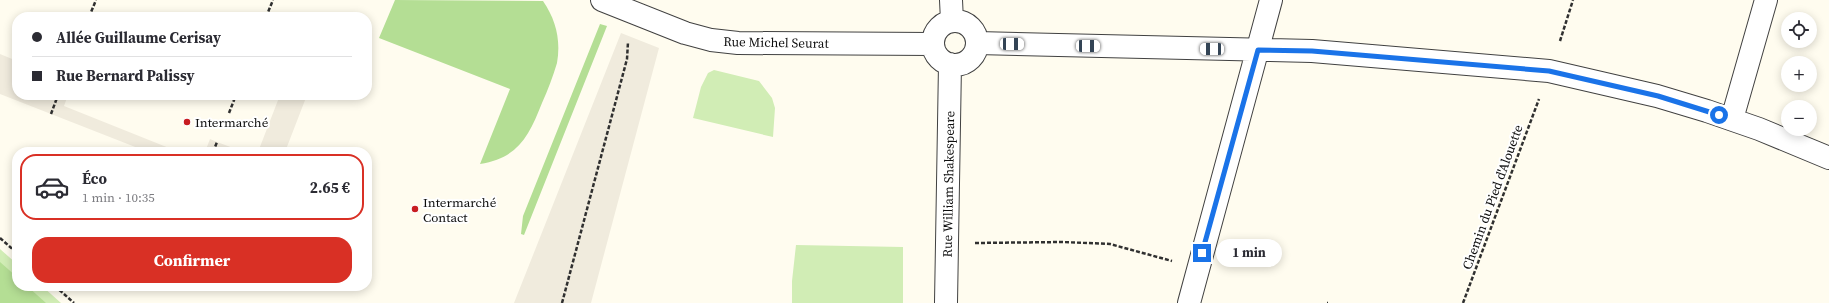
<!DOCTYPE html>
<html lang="fr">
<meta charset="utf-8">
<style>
:root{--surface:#fff;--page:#f7f7f7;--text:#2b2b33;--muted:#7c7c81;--line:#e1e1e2;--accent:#d93025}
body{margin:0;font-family:"Source Serif 4",serif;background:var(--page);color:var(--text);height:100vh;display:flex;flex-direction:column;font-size:15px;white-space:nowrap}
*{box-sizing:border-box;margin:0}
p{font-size:13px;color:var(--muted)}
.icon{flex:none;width:22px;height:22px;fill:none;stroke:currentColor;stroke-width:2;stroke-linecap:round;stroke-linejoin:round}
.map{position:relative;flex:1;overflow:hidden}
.panel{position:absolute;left:12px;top:147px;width:360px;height:144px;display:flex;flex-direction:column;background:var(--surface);border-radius:16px;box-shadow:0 2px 10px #0003}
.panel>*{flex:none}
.banner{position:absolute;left:12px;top:12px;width:360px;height:88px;border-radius:16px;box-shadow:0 2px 10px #0003;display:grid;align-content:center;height:88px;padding:0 20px;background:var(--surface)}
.tools{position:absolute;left:1781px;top:12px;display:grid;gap:8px}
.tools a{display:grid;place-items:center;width:36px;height:36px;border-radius:50%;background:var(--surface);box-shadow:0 2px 10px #0003;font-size:20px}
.end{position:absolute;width:18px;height:18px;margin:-9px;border:5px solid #1a73e8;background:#fff;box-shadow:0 0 0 2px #fff}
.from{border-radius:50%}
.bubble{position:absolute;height:28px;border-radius:14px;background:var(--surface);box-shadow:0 2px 10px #0003;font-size:13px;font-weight:700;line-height:28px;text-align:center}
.car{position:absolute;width:12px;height:24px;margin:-12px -6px;border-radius:5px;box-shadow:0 0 3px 1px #0007;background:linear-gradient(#fff 24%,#345 0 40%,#fff 0 76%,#345 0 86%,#fff 0)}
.banner b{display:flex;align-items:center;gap:14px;height:38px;font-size:15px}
.banner b+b{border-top:1px solid var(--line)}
.banner i{width:10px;height:10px;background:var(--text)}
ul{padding:7px 0 0;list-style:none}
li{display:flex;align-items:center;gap:12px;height:66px;margin:0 8px 6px;padding:0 12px;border:2px solid transparent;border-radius:16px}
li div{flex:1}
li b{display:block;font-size:15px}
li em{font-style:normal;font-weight:700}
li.current{border-color:var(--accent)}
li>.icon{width:36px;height:36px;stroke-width:1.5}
.primary-button{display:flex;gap:8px;margin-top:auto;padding:8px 20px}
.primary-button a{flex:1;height:46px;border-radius:16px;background:var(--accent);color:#fff;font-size:16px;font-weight:700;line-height:46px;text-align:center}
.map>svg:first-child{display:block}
.green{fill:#d1edb5}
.forest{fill:#b4de94}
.plaza{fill:#f0ebdd}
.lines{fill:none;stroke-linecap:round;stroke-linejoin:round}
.minor-casing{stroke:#414141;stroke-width:24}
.path{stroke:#303030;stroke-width:2.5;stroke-dasharray:4 2;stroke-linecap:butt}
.minor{stroke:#fff;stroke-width:22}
.route{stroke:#1a73e8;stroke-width:5}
.poi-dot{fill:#c81c21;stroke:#fff;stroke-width:1.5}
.labels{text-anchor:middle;stroke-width:4;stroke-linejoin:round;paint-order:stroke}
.street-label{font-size:13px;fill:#0e0e0e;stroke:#fff}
.poi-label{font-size:13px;fill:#0e0e0e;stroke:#fff;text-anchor:start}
</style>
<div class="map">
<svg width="1829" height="303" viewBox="0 0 1829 303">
<rect width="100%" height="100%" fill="#fffcef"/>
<!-- green -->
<path class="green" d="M714 70 759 81 772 98 775 108 773 137 693 118 701 87 708 73Z
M796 245 903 247V303H792V281Z
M0 249 17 264V286H42L61 303H0Z"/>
<!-- forest -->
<path class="forest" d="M395 0 543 1C556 20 561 40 557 63 553 76 548 90 542 103 529 136 518 158 480 164L510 89 379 38Z
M600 24 607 26 524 235 521 234 523 216Z
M0 262 17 277V286H27L46 303H0Z"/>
<!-- plaza -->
<path class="plaza" d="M621 33 659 48 591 303H514Z
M0 54 17 61V95H68L64 106 179 152H148L0 94Z
M280 95H307L285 152H258Z
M210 139 217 142 244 152H205Z"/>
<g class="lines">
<!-- minor casing -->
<g class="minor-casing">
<path id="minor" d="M602 0 685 33 711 40 738 43 933 44
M951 0 952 21
M933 43a22 22 0 1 1 44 0a22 22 0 1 1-44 0Z
M977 43 1312 51 1549 71 1657 96 1707 111 1759 129 1829 158
M1732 119 1766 0
M946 303 950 64
M1189 303 1271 0"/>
</g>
<!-- path -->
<path class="path" d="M89 17 96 0
M266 17 273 0
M1560 41 1573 0
M229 113 236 95
M51 114 58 95
M213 152 217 142
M0 238 17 253
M975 243 1062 242 1110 244 1172 261
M55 286 74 303
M562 303 627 59 628 42
M1327 303H1328
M1463 303 1539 99"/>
<!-- minor -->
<use href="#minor" class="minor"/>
</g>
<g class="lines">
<!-- route -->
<path class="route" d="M1202 253 1258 50 1312 51 1549 71 1658 96 1719 115"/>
</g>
<!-- markers -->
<g class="poi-dot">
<circle cx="187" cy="122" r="4"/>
<circle cx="415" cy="209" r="4"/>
</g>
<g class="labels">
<!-- street labels -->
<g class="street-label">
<text transform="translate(776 42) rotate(1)" y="5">Rue Michel Seurat</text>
<text transform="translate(948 184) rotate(-89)" y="5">Rue William Shakespeare</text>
<text transform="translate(1492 197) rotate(-70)" y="5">Chemin du Pied d'Alouette</text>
</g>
<!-- poi labels -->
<g class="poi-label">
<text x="195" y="127">Intermarché</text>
<text x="423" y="207">Intermarché<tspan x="423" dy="15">Contact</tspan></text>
</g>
</g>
</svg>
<div class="tools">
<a><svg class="icon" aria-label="locate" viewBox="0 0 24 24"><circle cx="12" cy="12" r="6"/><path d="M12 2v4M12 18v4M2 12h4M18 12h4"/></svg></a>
<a>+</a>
<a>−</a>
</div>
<i class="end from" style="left:1719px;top:115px"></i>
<i class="end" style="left:1202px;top:253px"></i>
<div class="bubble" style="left:1216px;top:239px;width:66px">1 min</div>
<i class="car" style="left:1012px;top:44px;rotate:91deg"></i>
<i class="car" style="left:1088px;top:46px;rotate:91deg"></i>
<i class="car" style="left:1212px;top:49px;rotate:271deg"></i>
<div class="banner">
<b><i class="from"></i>Allée Guillaume Cerisay</b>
<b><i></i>Rue Bernard Palissy</b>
</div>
<section class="panel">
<ul>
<li class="current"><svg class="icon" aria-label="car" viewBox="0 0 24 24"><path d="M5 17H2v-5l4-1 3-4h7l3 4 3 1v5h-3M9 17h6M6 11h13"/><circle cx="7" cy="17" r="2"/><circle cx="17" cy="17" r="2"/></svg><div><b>Éco</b><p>1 min · 10:35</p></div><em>2.65 €</em></li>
</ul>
<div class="primary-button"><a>Confirmer</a></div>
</section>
</div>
